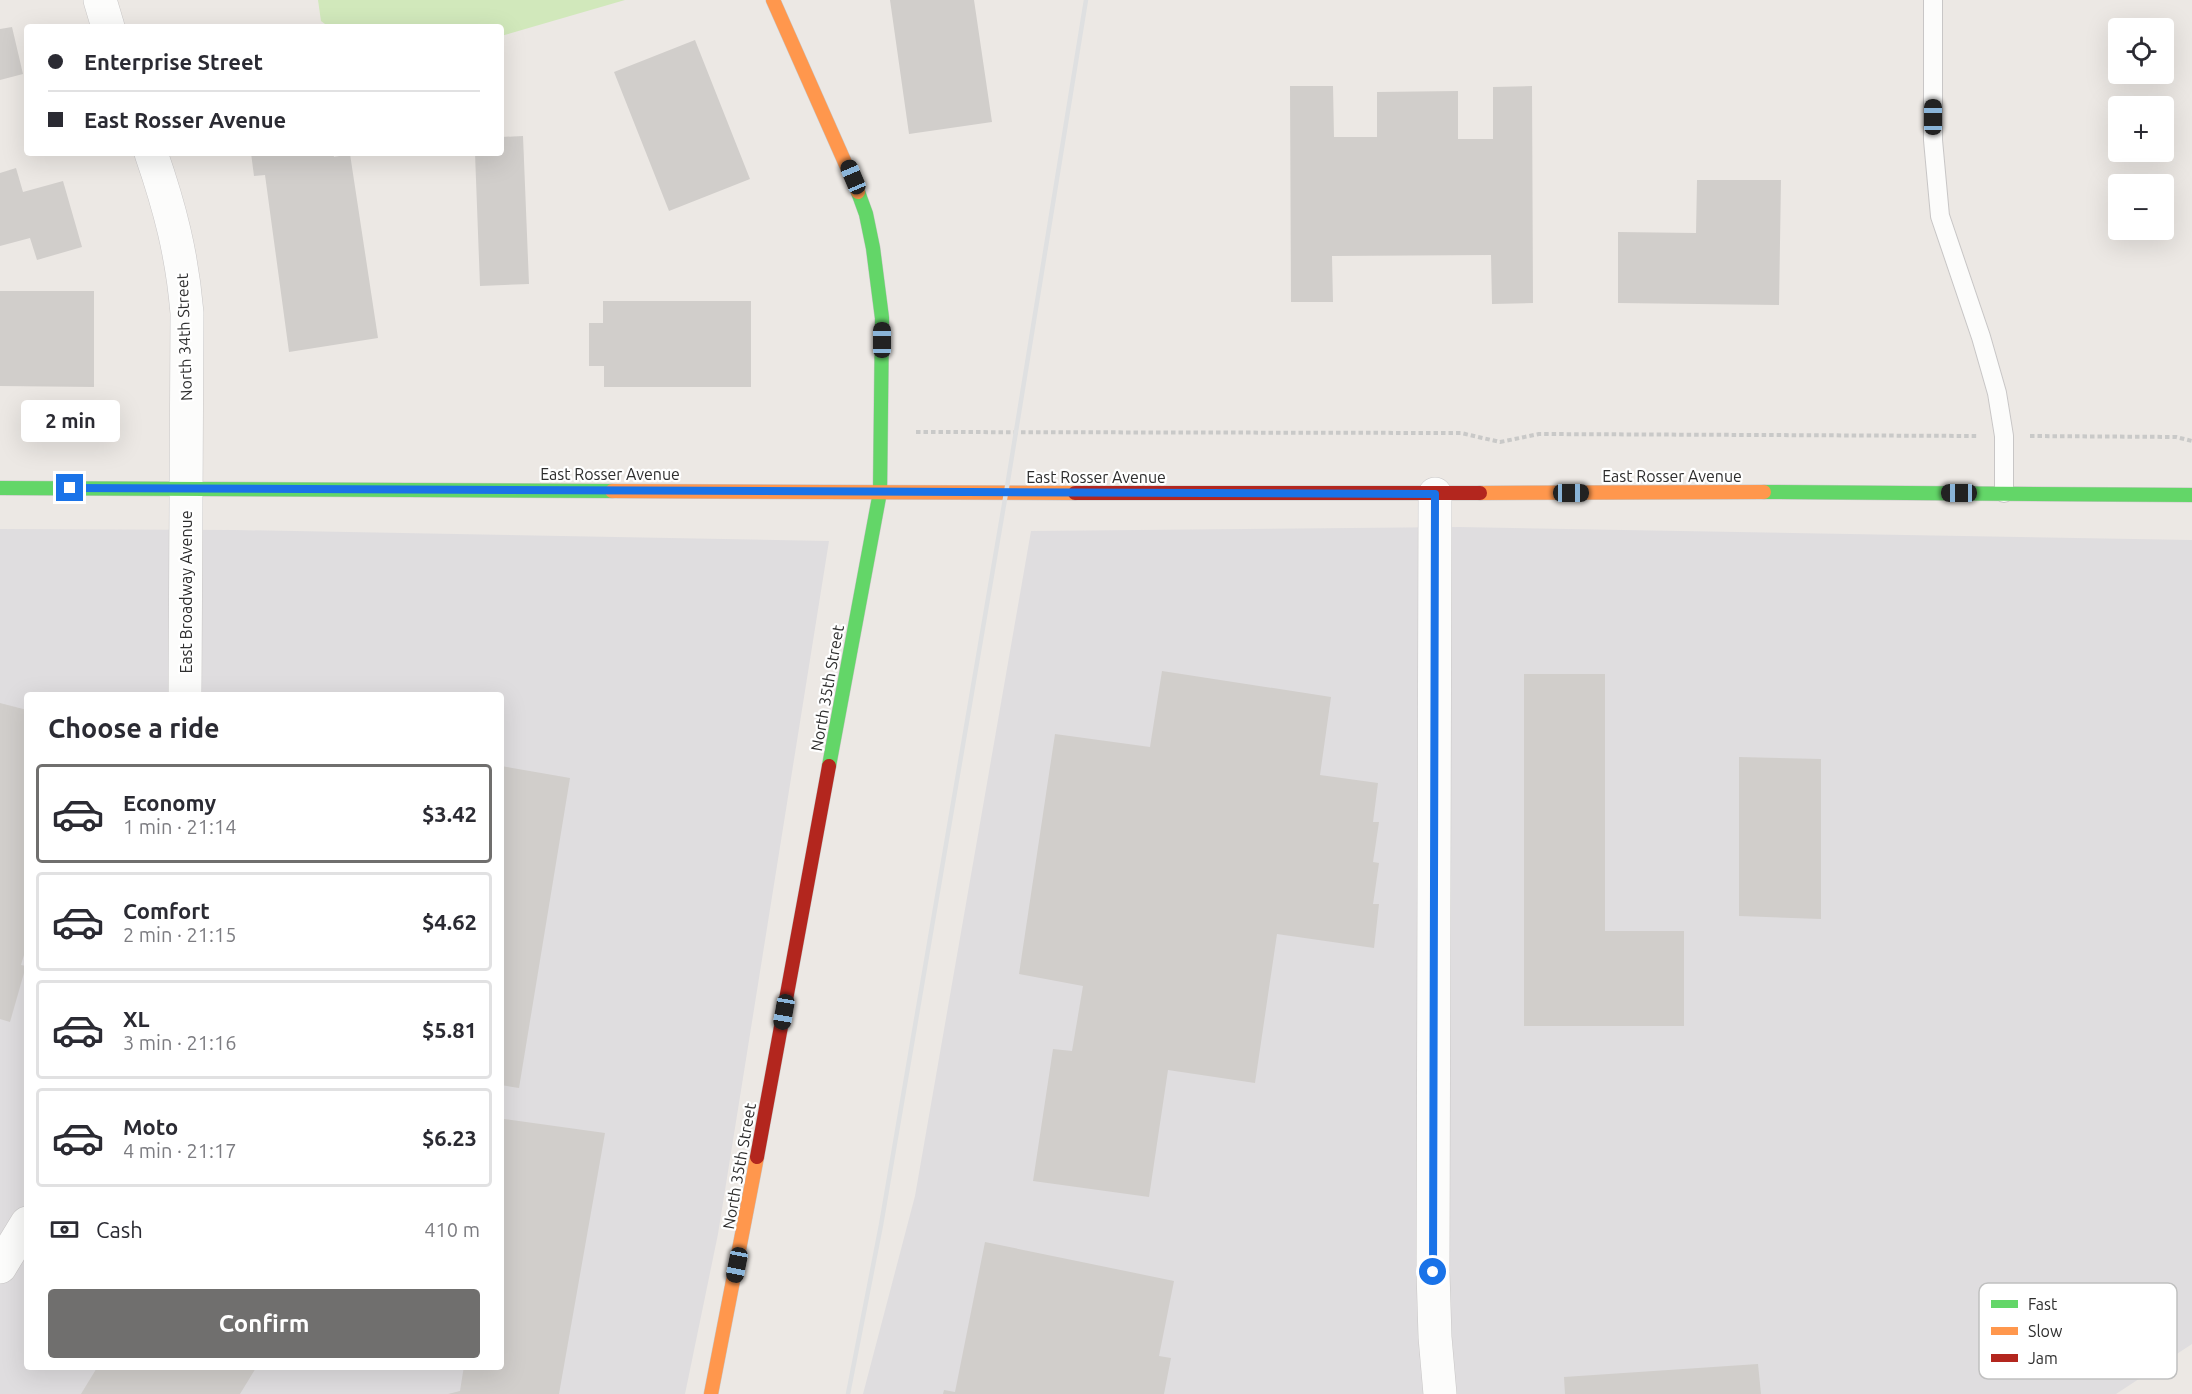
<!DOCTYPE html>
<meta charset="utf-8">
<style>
:root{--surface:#fff;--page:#f2f2f3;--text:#2b2b33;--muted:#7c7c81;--line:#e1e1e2;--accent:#706f6e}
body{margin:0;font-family:Ubuntu,sans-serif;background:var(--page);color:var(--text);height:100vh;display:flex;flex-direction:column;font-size:22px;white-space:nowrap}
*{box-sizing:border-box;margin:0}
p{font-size:20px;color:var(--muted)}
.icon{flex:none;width:33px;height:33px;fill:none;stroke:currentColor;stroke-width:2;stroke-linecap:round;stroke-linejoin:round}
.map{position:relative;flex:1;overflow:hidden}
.side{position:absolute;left:24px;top:692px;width:480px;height:678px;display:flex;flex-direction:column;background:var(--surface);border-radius:6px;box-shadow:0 6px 24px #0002}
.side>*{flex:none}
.hud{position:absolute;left:24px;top:24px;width:480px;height:132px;border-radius:6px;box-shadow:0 6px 24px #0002;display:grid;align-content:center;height:132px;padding:0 24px;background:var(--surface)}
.fabs{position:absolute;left:2108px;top:18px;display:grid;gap:12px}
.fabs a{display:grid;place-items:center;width:66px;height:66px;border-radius:6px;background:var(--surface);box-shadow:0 6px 24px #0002;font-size:30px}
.end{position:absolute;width:27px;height:27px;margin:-14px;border:8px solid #1a73e8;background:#fff;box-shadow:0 0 0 3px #fff}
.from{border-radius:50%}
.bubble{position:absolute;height:42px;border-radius:6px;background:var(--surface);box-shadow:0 6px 24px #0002;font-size:20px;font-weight:700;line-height:42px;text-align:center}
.car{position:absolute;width:18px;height:36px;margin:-18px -9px;border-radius:8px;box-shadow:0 0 4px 2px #0007;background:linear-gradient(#222 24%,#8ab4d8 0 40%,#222 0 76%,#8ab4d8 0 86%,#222 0)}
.hud b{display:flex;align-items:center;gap:21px;height:57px;font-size:22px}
.hud b+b{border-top:2px solid var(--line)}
.hud i{width:15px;height:15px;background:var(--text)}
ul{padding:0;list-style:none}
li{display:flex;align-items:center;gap:18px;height:99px;margin:0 12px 9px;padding:0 12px;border:3px solid var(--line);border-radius:6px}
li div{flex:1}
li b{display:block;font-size:22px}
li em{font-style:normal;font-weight:700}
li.current{border-color:var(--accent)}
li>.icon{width:54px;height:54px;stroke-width:1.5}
h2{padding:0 24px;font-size:27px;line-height:72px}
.pay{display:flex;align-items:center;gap:15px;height:66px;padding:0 24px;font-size:22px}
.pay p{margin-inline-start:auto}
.action{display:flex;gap:12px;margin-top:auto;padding:12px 24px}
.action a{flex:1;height:69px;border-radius:6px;background:var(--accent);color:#fff;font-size:24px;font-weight:700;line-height:69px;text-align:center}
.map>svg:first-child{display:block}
.industrial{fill:#dfdddf;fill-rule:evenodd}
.green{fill:#d1e8bb}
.building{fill:#d1cecb}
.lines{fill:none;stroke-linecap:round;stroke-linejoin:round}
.lane-casing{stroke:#c8c6c6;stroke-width:20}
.street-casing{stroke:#c8c6c6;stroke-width:34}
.fast-casing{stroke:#c8c6c6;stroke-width:15}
.slow-casing{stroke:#c8c6c6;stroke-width:15}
.jam-casing{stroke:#c8c6c6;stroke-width:15}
.path{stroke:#c9c9c8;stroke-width:4;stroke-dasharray:4.5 3;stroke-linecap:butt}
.lane{stroke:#fcfcfb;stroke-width:18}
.street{stroke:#fcfcfb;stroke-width:33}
.fast{stroke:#63d668;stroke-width:14}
.slow{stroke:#ff974d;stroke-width:14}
.jam{stroke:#b3261e;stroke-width:14}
.rail{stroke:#dfe0e1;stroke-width:4.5}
.route{stroke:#1a73e8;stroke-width:8}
.labels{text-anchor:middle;stroke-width:4.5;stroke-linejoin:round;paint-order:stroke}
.street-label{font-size:16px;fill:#2e2e2e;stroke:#fff}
.key{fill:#fff;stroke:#c0c0c0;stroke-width:1.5}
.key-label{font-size:16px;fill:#2e2e2e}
</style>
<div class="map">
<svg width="2192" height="1394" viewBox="0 0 2192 1394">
<rect width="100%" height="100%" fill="#ece8e4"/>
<!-- industrial -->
<path class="industrial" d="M1459 527 2192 540V1344L2116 1394H863L915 1196 1031 531Z
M0 529 235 530 829 541 718 1234 685 1394H0ZM27 694H501V1366H27Z"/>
<!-- green -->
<path class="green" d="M318 0H625L501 36V27H329L321 21Z"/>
<!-- building -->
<path class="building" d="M890 0H974L992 122 909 134Z
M12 27 23 74 0 80V29Z
M695 40 750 179 669 211 614 72Z
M1290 86H1333L1334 137H1377V92L1458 91V139H1493V87L1532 86 1533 303 1492 304 1491 255 1332 256 1333 302H1291Z
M523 136 529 284 480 286 475 153H501V137Z
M251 153H333L334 157 350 154 378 338 289 352 265 175 254 176Z
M16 168 23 192 63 181 82 247 37 260 30 238 0 246V173Z
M1697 180H1781L1779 305 1618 303V232L1696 233Z
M0 291H94V387L0 386Z
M603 301H751V387H604V366H589V323H603Z
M1162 671 1331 697 1320 775 1378 783 1373 822H1379L1373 862 1379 863 1373 904H1379L1374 948 1277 934 1255 1083 1168 1070 1149 1197 1033 1181 1053 1049 1072 1051 1083 986 1019 974 1055 734 1150 747Z
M1524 674H1605V931H1684V1026H1524Z
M0 703 27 710V945L21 965 26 966 10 1022 0 1019Z
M1739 757 1821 759V919L1739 916Z
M501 766 570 778 519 1088 501 1085Z
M504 1119 605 1133 559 1394H448L460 1391 464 1366H501V1139Z
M985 1242 1174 1281 1159 1356 1171 1358 1164 1394H943L944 1390 955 1392Z
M1758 1364 1761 1394H1565L1564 1377Z
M98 1366H257L240 1394H81Z"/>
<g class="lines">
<!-- lane casing -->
<g class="lane-casing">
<path id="lane" d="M1933 0V140L1940 216 1981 337 1997 393 2004 436V493"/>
</g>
<!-- street casing -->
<g class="street-casing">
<path id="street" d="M100 0 108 27
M151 153C170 208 182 254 187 313L185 694
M1435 494 1433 1272 1435 1337 1440 1394
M0 1267 27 1223"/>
</g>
<!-- fast casing -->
<g class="fast-casing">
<path id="fast" d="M0 488 612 491
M1764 492 2192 495
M829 766 880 492 882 318 873 248 866 214 858 192"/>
</g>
<!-- slow casing -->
<g class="slow-casing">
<path id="slow" d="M773 0 858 192
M612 491 1075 493
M1480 493 1764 492
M711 1394 757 1157"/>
</g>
<!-- jam casing -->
<g class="jam-casing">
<path id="jam" d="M1075 493H1480
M757 1157 829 766"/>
</g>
<!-- path -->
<path class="path" d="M916 432 1461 433 1500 442 1539 434 1977 436
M2030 436 2176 437 2192 441"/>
<!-- lane -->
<use href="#lane" class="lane"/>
<!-- street -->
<use href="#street" class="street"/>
<!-- fast -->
<use href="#fast" class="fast"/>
<!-- slow -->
<use href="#slow" class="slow"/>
<!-- jam -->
<use href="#jam" class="jam"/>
<!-- rail -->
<path class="rail" d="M848 1394 881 1225 1006 493 1086 0"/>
</g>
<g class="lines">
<!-- route -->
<path class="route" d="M70 488 1435 494 1433 1272"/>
</g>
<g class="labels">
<!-- street labels -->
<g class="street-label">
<text transform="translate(184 337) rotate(-92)" y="6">North 34th Street</text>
<text x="610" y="480">East Rosser Avenue</text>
<text x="1672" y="482">East Rosser Avenue</text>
<text x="1096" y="483">East Rosser Avenue</text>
<text transform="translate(186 592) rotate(-90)" y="6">East Broadway Avenue</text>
<text transform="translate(827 688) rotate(-80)" y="6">North 35th Street</text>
<text transform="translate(739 1166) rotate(-80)" y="6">North 35th Street</text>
</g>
</g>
<!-- legend -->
<rect x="1979" y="1283" width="198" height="96" rx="9" class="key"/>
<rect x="1991" y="1300" width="27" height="8" fill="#63d668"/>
<rect x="1991" y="1327" width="27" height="8" fill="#ff974d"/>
<rect x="1991" y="1354" width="27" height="8" fill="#b3261e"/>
<g class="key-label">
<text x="2028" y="1310">Fast</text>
<text x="2028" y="1337">Slow</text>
<text x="2028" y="1364">Jam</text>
</g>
</svg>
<div class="fabs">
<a><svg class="icon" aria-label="locate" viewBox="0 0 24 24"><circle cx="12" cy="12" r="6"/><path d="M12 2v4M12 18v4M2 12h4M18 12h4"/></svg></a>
<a>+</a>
<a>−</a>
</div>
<i class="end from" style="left:1433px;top:1272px"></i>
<i class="end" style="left:70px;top:488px"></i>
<div class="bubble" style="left:21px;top:400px;width:99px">2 min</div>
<i class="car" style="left:1933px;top:117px;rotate:0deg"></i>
<i class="car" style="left:853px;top:177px;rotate:337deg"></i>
<i class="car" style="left:882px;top:340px;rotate:0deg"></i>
<i class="car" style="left:1571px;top:493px;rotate:90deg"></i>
<i class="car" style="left:1959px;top:493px;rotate:270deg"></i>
<i class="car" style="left:784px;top:1012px;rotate:190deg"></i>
<i class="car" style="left:737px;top:1265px;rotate:191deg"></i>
<div class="hud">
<b><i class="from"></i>Enterprise Street</b>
<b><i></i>East Rosser Avenue</b>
</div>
<section class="side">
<h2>Choose a ride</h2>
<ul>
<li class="current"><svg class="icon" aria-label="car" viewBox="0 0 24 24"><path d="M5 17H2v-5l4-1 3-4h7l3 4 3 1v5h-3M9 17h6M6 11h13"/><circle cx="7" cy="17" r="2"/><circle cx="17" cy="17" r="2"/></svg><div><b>Economy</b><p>1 min · 21:14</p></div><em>$3.42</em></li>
<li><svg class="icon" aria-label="car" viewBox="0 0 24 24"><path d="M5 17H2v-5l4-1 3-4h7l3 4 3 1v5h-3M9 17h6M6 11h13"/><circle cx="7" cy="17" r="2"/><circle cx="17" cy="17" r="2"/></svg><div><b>Comfort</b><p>2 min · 21:15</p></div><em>$4.62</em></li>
<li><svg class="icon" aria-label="car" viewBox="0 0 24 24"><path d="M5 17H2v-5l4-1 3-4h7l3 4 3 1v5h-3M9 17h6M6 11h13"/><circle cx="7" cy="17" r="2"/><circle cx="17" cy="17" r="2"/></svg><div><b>XL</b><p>3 min · 21:16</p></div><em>$5.81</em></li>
<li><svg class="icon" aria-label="car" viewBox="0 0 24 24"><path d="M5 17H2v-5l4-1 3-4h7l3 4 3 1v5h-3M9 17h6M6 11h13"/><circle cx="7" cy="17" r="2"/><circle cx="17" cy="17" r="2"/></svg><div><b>Moto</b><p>4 min · 21:17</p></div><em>$6.23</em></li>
</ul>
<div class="pay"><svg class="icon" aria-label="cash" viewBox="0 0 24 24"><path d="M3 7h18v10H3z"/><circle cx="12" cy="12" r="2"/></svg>Cash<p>410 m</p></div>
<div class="action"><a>Confirm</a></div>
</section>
</div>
